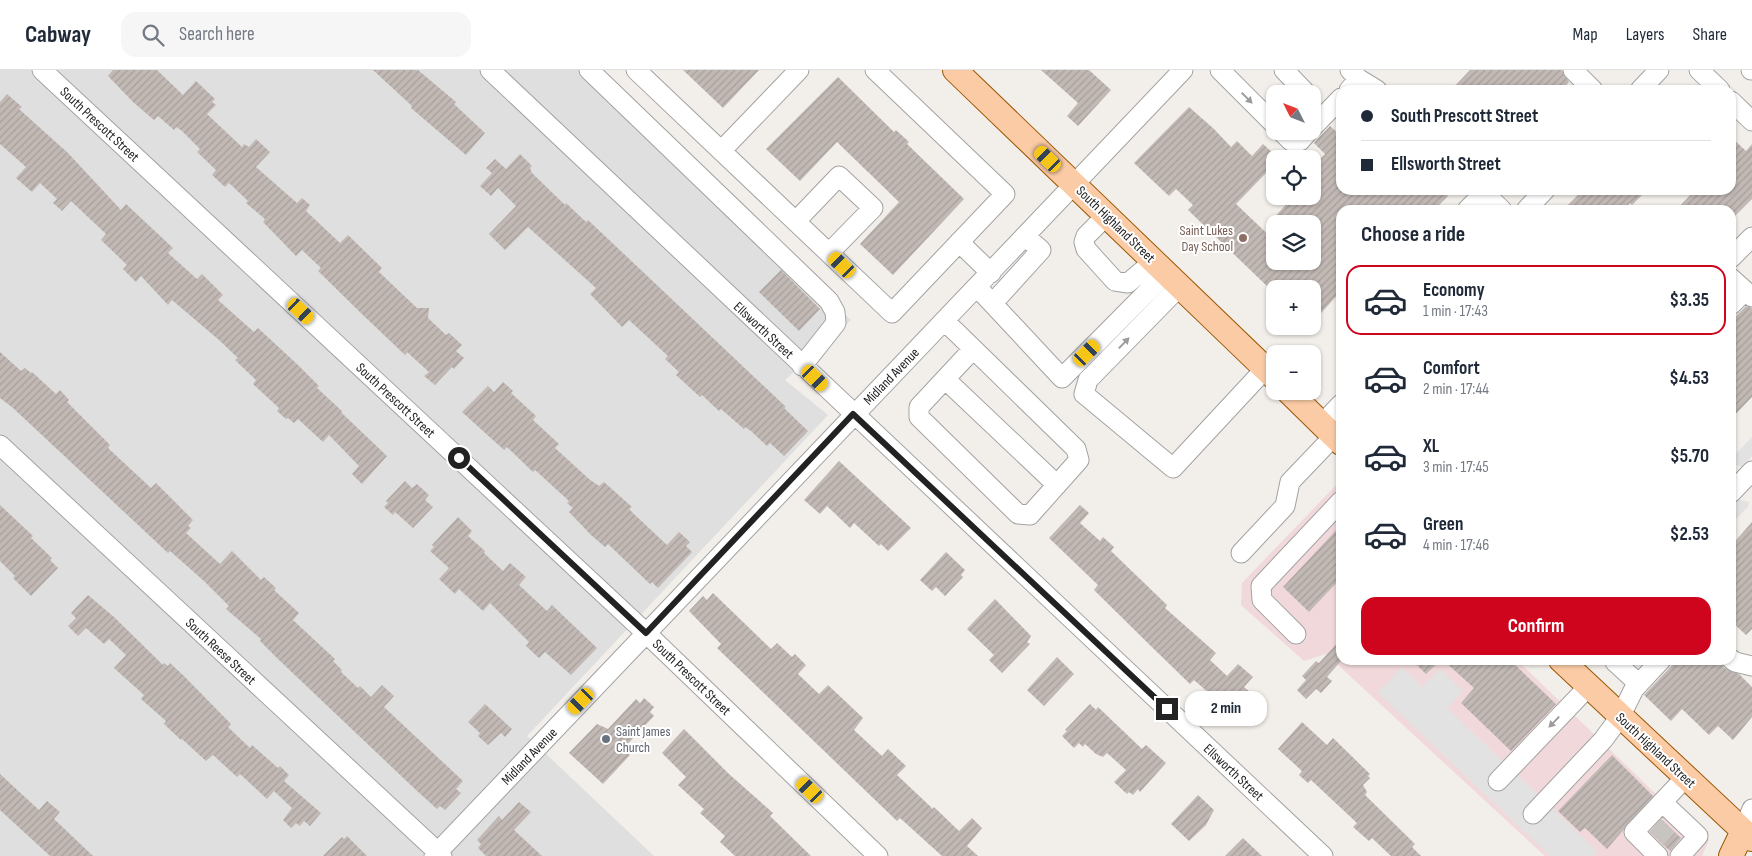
<!DOCTYPE html>
<meta charset="utf-8">
<style>
:root{--surface:#fff;--page:#f6f6f7;--text:#1f2937;--muted:#747a83;--line:#e0e1e3;--accent:#cf051d}
body{margin:0;font-family:"Sofia Sans Condensed",sans-serif;background:var(--page);color:var(--text);height:100vh;display:flex;flex-direction:column;font-size:19px;white-space:nowrap}
*{box-sizing:border-box;margin:0}
p{font-size:16px;color:var(--muted)}
.icon{flex:none;width:28px;height:28px;fill:none;stroke:currentColor;stroke-width:2;stroke-linecap:round;stroke-linejoin:round}
.map{position:relative;flex:1;overflow:hidden}
.details{position:absolute;left:1336px;top:135px;width:400px;height:460px;display:flex;flex-direction:column;background:var(--surface);border-radius:15px;box-shadow:0 1px 4px #0004}
.details>*{flex:none}
.guide{position:absolute;left:1336px;top:15px;width:400px;height:110px;border-radius:15px;box-shadow:0 1px 4px #0004;display:grid;align-content:center;height:110px;padding:0 25px;background:var(--surface)}
.needle{width:32px;rotate:312deg}
.tools{position:absolute;left:1266px;top:15px;display:grid;gap:10px}
.tools a{display:grid;place-items:center;width:55px;height:55px;border-radius:10px;background:var(--surface);box-shadow:0 1px 4px #0004;font-size:25px}
.end{position:absolute;width:22px;height:22px;margin:-11px;border:6px solid #222;background:#fff;box-shadow:0 0 0 2px #fff}
.from{border-radius:50%}
.bubble{position:absolute;height:35px;border-radius:15px;background:var(--surface);box-shadow:0 1px 4px #0004;font-size:16px;font-weight:700;line-height:35px;text-align:center}
.car{position:absolute;width:15px;height:30px;margin:-15px -8px;border-radius:6px;box-shadow:0 0 4px 1px #0007;background:linear-gradient(#f5c518 24%,#345 0 40%,#f5c518 0 76%,#345 0 86%,#f5c518 0)}
.guide b{display:flex;align-items:center;gap:18px;height:48px;font-size:19px}
.guide b+b{border-top:1px solid var(--line)}
.guide i{width:12px;height:12px;background:var(--text)}
ul{padding:0;list-style:none}
li{display:flex;align-items:center;gap:15px;height:70px;margin:0 10px 8px;padding:0 15px;border:2px solid transparent;border-radius:15px}
li div{flex:1}
li b{display:block;font-size:19px}
li em{font-style:normal;font-weight:700}
li.selected{border-color:var(--accent)}
li>.icon{width:45px;height:45px;stroke-width:1.5}
h2{padding:0 25px;font-size:22px;line-height:60px}
.button{display:flex;gap:10px;margin-top:auto;padding:10px 25px}
.button a{flex:1;height:58px;border-radius:15px;background:var(--accent);color:#fff;font-size:20px;font-weight:700;line-height:58px;text-align:center}
header{display:flex;align-items:center;gap:30px;box-sizing:border-box;height:70px;padding:0 25px;background:var(--surface);border-bottom:1px solid var(--line)}
header strong{font-size:24px}
nav{display:flex;gap:28px;margin-inline-start:auto;font-size:18px}
.search{width:350px;height:45px;background:var(--page);display:flex;align-items:center;gap:12px;box-sizing:border-box;padding:0 18px;border-radius:15px;color:var(--muted);font-size:19px}
.map>svg:first-child{display:block}
.residential{fill:#e0dfdf}
.commercial{fill:#f1d9db}
.parking{fill:#e2e2e2}
.building{fill:url(#building-hatch)}
.lines{fill:none;stroke-linecap:round;stroke-linejoin:round}
.minor-tunnel{stroke:#c8c5c1;stroke-width:19;stroke-dasharray:19 9;stroke-linecap:butt}
.minor-casing{stroke:#a3a3a3;stroke-width:21}
.major-casing{stroke:#9c5703;stroke-width:26}
.minor{stroke:#fff;stroke-width:19}
.major{stroke:#facba5;stroke-width:24}
.oneway{fill:#9c9c9c}
.route{stroke:#222;stroke-width:6}
.education-dot{fill:#8d6e63;stroke:#fff;stroke-width:2}
.worship-dot{fill:#6b7280;stroke:#fff;stroke-width:2}
.labels{text-anchor:middle;stroke-width:4;stroke-linejoin:round;paint-order:stroke}
.street-label{font-size:14px;fill:#222;stroke:#fff}
.education-label{font-size:14px;fill:#785e54;stroke:#fff;text-anchor:end}
.worship-label{font-size:14px;fill:#5b616d;stroke:#fff;text-anchor:start}
</style>
<header>
<strong>Cabway</strong>
<div class="search"><svg class="icon" aria-label="search" viewBox="0 0 24 24"><circle cx="10" cy="10" r="6"/><path d="M15 15l6 6"/></svg>Search here</div>
<nav><a>Map</a><a>Layers</a><a>Share</a></nav>
</header>
<div class="map">
<svg width="1752" height="786" viewBox="0 0 1752 786">
<defs>
<pattern id="building-hatch" width="6" height="6" patternUnits="userSpaceOnUse" patternTransform="scale(1.25)"><rect width="6" height="6" fill="#c2b9b5"/><path d="M-1 1l2-2M0 6l6-6M5 7l2-2" fill="none" stroke="#a69f9b"/></pattern>
</defs>
<rect width="100%" height="100%" fill="#f2eee9"/>
<!-- residential -->
<path class="residential" d="M0 0H594L851 250 785 310 828 345 527 666 654 786H0Z"/>
<!-- commercial -->
<path class="commercial" d="M1340 411 1341 590H1517L1658 726 1709 770 1702 786H1545L1326 584 1304 591 1241 535 1242 513Z"/>
<!-- parking -->
<path class="parking" d="M1752 367V386L1742 397 1731 393V389Z
M1737 429 1749 432 1748 437 1731 454V435Z
M1402 597 1422 617 1440 599 1463 621 1447 638 1597 781 1593 786H1550L1378 623Z"/>
<!-- building -->
<path class="building" d="M113 0H157L183 25 196 11 215 29 212 32 216 35 207 44 242 77 244 74 249 77 256 69 270 82 256 97 297 133 302 128 310 135 306 141 340 173 348 165 382 198 379 202 417 238H429L428 248 446 265 449 263 462 275 456 281 464 288 454 299 452 297 435 315 424 306 429 302 407 282 405 285 365 247 318 201 321 198 302 180 296 186 263 152 265 149 246 133 248 131 229 113 225 117 212 105 216 100 197 82 200 79 181 60 176 57 174 60 158 46 154 50 133 32 108 6Z
M373 0H418L456 32 454 34 485 63 466 85 411 38 412 36Z
M683 0H759L723 38Z
M1041 0H1089L1111 20 1078 56 1067 46 1078 33Z
M1470 0H1562L1569 12 1562 20H1451Z
M838 7 894 62 896 60 909 72 907 74 964 129 893 205 860 174 899 132 837 72 800 111 766 79Z
M7 24 22 37 19 39 68 83 121 140 126 134 173 178 168 183 197 209 202 204 223 225 218 230 254 262 258 258 298 295 319 316 317 318 342 341 341 342 346 347 387 386 362 414 352 404 359 396 329 365 323 372 298 349 294 353 288 348 286 349 277 341 279 338 253 314 256 310 235 290 238 288 219 270 172 230 168 235 141 206 136 212 123 199 127 195 101 170 106 164 71 131 62 141 53 133 57 129 40 113 32 122 16 108 26 97 0 74V32Z
M1189 37 1214 59 1231 77 1237 71 1252 86 1263 74 1275 85V108L1267 102 1236 134 1275 171V191H1312V154H1268L1294 126H1312V98L1325 84 1314 73 1330 56 1341 66V120H1442L1448 126 1434 140H1341V221L1312 253V219H1270L1188 140 1193 135 1176 119 1169 126 1134 93Z
M1731 67 1746 81 1752 74V129L1731 150V140H1676L1695 120H1731Z
M520 84 532 96 530 98 532 103 565 135 566 133 586 152 588 150 786 337 784 338 808 361 784 386 770 373 767 376 751 361 745 357 744 359 721 339 719 341 702 325 700 327 676 305 679 302 665 289 668 286 629 250 622 257 590 224 596 218 528 157 505 180 489 164 516 136 498 118 491 126 480 116 492 103 486 98 495 89 506 99Z
M1583 120H1647L1632 135 1630 133 1623 140H1563Z
M781 200 820 239 799 261 759 222Z
M1746 236 1752 238V327L1731 349V251Z
M0 282 21 301 25 298 31 303 32 302 56 324 60 320 69 330 67 332 110 375 108 378 151 418 156 413 193 450 188 456 191 458 186 463 220 494 232 481 261 510 264 507 276 518 274 520 299 543 293 550 335 589 333 591 342 600 341 602 358 618 360 616 371 627 382 615 394 626 384 637 463 711 456 719 461 723 445 740 440 736 437 739 416 720 279 590 260 571 261 569 226 539 229 536 204 511 170 481 168 483 13 338 0 328Z
M503 312 513 321 511 323 536 346 533 350 559 374 555 378 589 409 599 416 604 412 632 437 629 439 635 445 667 475 679 462 690 472 686 476 692 482 658 518 652 512 650 514 608 474 605 477 591 465 569 442 573 438 567 433 569 431 535 400 533 402 507 377 504 380 462 342 488 316 494 322Z
M839 391 911 458 888 481 881 474 879 476 854 453 850 458 827 436 820 444 804 430Z
M405 411 412 418 417 414 429 425 425 430 433 437 413 458 395 442 393 445 384 437 388 433 386 431Z
M0 435 33 466 31 468 52 488 50 490 58 498 31 526 13 508 15 506 0 491Z
M1080 435 1089 443 1080 453 1100 471 1103 467 1114 477 1111 481 1167 535 1165 538 1216 583 1210 590 1227 606 1238 594 1253 607 1244 617 1251 623 1232 643 1194 610 1190 614 1158 583 1094 520 1098 515 1049 468Z
M458 447 472 461 468 466 485 481 484 483 503 501 510 493 526 507 519 515 547 541 552 535 597 578 571 605 545 582 539 588 526 576 529 572 490 533 483 541 459 519 455 524 439 509 449 498 430 481 434 477 432 475Z
M1752 452V559L1746 565 1731 551V476Z
M1341 455V508L1309 542 1283 517Z
M946 482 965 500 961 505 963 507 945 526 936 517 932 521 920 510Z
M713 523 771 579 777 573 792 587 795 584 806 595 798 604 819 624 828 615 863 648 854 660 882 686 888 679 906 696 897 705 933 739 934 737 959 761 972 748 982 758 967 776 978 786H942L900 748 897 751 717 578 721 574 689 541 703 526 707 530Z
M88 525 114 547 163 595 164 593 168 596 170 593 184 606 231 654 228 657 250 678 252 675 278 698 280 696 289 705 284 711 321 743 310 756 304 751 300 756 296 753 291 758 283 750 292 738 274 721 267 729 240 704 237 707 213 685 206 691 182 669 181 670 164 654 166 651 141 629 144 625 114 598 126 585 109 569 104 574 86 558 78 566 68 556 76 548 71 543Z
M995 529 1031 566 1027 572 1030 574 1002 603 989 590 994 585 967 559Z
M1341 569V591L1327 607 1332 611 1321 623 1316 619 1306 629 1297 620 1306 610 1302 606 1316 591 1319 593Z
M1057 587 1074 604 1044 636 1027 620Z
M1412 590H1441L1426 604Z
M1443 590H1510L1556 634 1511 681 1461 633 1474 618Z
M1677 590H1720L1724 598 1739 604 1752 617V647L1733 670 1718 656 1709 665 1682 639 1671 651 1644 625Z
M644 628 654 637 650 642 654 646 623 679 630 685 603 714 569 683 597 654 608 659 636 629 640 633Z
M485 634 512 659 505 667 501 663 488 675 478 666 480 663 468 652Z
M1090 634 1096 640 1098 637 1142 679 1146 675 1166 693 1140 722 1138 719 1133 725 1129 722 1127 724 1114 712 1126 700 1107 683 1103 687 1096 684 1085 674 1083 677 1079 673 1074 678 1062 666 1067 661 1065 660Z
M1302 652 1327 675 1333 668 1370 704 1368 706 1370 708 1363 715 1367 722 1365 725 1415 774 1412 777 1421 786H1391L1372 768 1369 771 1353 757 1357 753 1311 710 1308 713 1299 705 1302 701 1278 679Z
M684 659 729 704 773 743 770 746 811 786H735L720 772 725 766 700 743 704 739 678 715 686 707 662 683Z
M1612 685 1653 726 1607 779 1585 758 1580 762 1558 741Z
M0 704 39 740 47 731 60 742 54 749 93 786H50L0 740Z
M1198 725 1214 740 1206 755 1189 771 1171 754Z
M519 732 531 742 514 760 542 786H486L478 778 481 774 477 770 499 746 502 750Z
M1661 749 1681 768 1670 781 1650 762Z
M347 766 367 786H323L342 767 344 769Z
M1243 768 1262 786H1225Z"/>
<g class="lines">
<!-- minor-tunnel -->
<path class="minor-tunnel" d="M1657 768 1668 756"/>
<!-- minor casing -->
<g class="minor-casing">
<path id="minor" d="M42 0 646 563 878 786
M490 0 1323 786
M589 0 829 231 835 242 836 253 802 296
M636 0 892 243 1005 124 875 0
M1220 0 1275 55
M1284 0 1307 24
M1573 0 1593 20
M1699 0 1720 20
M1751 0H1752
M1359 9 1377 20
M1349 20 1359 9 1350 0
M1640 20 1659 0
M1731 31 1752 51
M1312 58 1341 28
M1281 61 1291 71H1300L1309 61
M722 80 799 0
M1481 120 1502 140
M1467 140 1487 120
M1526 140 1545 120
M1107 145 1086 166 1084 172 1086 179 1115 211 1128 213 1154 191
M796 151 839 106 873 138 829 183
M959 172 991 203
M1731 188 1752 167
M1731 208 1752 227
M1180 216 1088 310 1084 324 1173 398 1265 299
M977 217 1062 308 1166 203
M993 233 1041 180 1026 167
M1731 235 1745 221
M944 251 955 261 1076 379 1079 390 1030 445 1018 444 919 347V337L973 279
M945 309 1057 415
M1322 354 1341 334
M0 375 442 786
M1731 423 1752 401
M1241 483 1285 436 1290 412 1334 366
M1296 564 1262 530 1261 516 1341 431
M1731 589 1735 592 1752 596
M1617 590 1615 592 1639 614
M1498 711 1588 617
M1662 732 1698 766 1680 786
M1533 744 1603 670 1620 647 1634 619 1661 590
M1743 761 1752 739
M434 786 1183 0
M1658 786 1634 762 1685 708"/>
</g>
<!-- major casing -->
<g class="major-casing">
<path id="major" d="M955 0 1275 308
M1288 321 1341 373
M1561 590 1752 769
M1731 786 1743 761"/>
</g>
<!-- minor -->
<use href="#minor" class="minor"/>
<!-- major -->
<use href="#major" class="major"/>
</g>
<!-- one-way arrows -->
<defs><path id="oneway-solid" d="M-6-.8H1V-3.2L6.5 0L1 3.2V.8H-6Z" transform="scale(1.25)"/></defs>
<g class="oneway">
<use href="#oneway-solid" transform="translate(1247 28) rotate(45)"/>
<use href="#oneway-solid" transform="translate(1124 273) rotate(-46)"/>
<use href="#oneway-solid" transform="translate(1554 652) rotate(134)"/>
</g>
<g class="lines">
<!-- route -->
<path class="route" d="M459 388 646 563 853 344 1167 639"/>
</g>
<!-- markers -->
<circle class="education-dot" cx="1243" cy="168" r="5"/>
<circle class="worship-dot" cx="606" cy="669" r="5"/>
<g class="labels">
<!-- street labels -->
<g class="street-label">
<text transform="translate(100 54) rotate(43)" y="5">South Prescott Street</text>
<text transform="translate(1116 154) rotate(44)" y="5">South Highland Street</text>
<text transform="translate(764 260) rotate(43)" y="5">Ellsworth Street</text>
<text transform="translate(891 306) rotate(-46)" y="5">Midland Avenue</text>
<text transform="translate(396 330) rotate(43)" y="5">South Prescott Street</text>
<text transform="translate(221 581) rotate(43)" y="5">South Reese Street</text>
<text transform="translate(692 607) rotate(44)" y="5">South Prescott Street</text>
<text transform="translate(1656 680) rotate(43)" y="5">South Highland Street</text>
<text transform="translate(529 686) rotate(-46)" y="5">Midland Avenue</text>
<text transform="translate(1234 702) rotate(43)" y="5">Ellsworth Street</text>
</g>
<!-- education labels -->
<g class="education-label">
<text x="1233" y="165">Saint Lukes<tspan x="1233" dy="16">Day School</tspan></text>
</g>
<!-- worship labels -->
<g class="worship-label">
<text x="616" y="666">Saint James<tspan x="616" dy="16">Church</tspan></text>
</g>
</g>
</svg>
<div class="tools">
<a><svg class="needle" viewBox="-14 -14 28 28"><path d="M0-13l5 13h-10z" fill="#e53935"/><path d="M0 13l5-13h-10z" fill="#747a83"/></svg></a>
<a><svg class="icon" aria-label="locate" viewBox="0 0 24 24"><circle cx="12" cy="12" r="6"/><path d="M12 2v4M12 18v4M2 12h4M18 12h4"/></svg></a>
<a><svg class="icon" aria-label="layers" viewBox="0 0 24 24"><path d="M12 4l9 5-9 5-9-5zM3 14l9 5 9-5"/></svg></a>
<a>+</a>
<a>−</a>
</div>
<i class="end from" style="left:459px;top:388px"></i>
<i class="end" style="left:1167px;top:639px"></i>
<div class="bubble" style="left:1185px;top:621px;width:82px">2 min</div>
<i class="car" style="left:1048px;top:89px;rotate:314deg"></i>
<i class="car" style="left:842px;top:195px;rotate:314deg"></i>
<i class="car" style="left:301px;top:241px;rotate:133deg"></i>
<i class="car" style="left:1087px;top:283px;rotate:45deg"></i>
<i class="car" style="left:815px;top:308px;rotate:134deg"></i>
<i class="car" style="left:581px;top:631px;rotate:224deg"></i>
<i class="car" style="left:810px;top:720px;rotate:314deg"></i>
<div class="guide">
<b><i class="from"></i>South Prescott Street</b>
<b><i></i>Ellsworth Street</b>
</div>
<section class="details">
<h2>Choose a ride</h2>
<ul>
<li class="selected"><svg class="icon" aria-label="car" viewBox="0 0 24 24"><path d="M5 17H2v-5l4-1 3-4h7l3 4 3 1v5h-3M9 17h6M6 11h13"/><circle cx="7" cy="17" r="2"/><circle cx="17" cy="17" r="2"/></svg><div><b>Economy</b><p>1 min · 17:43</p></div><em>$3.35</em></li>
<li><svg class="icon" aria-label="car" viewBox="0 0 24 24"><path d="M5 17H2v-5l4-1 3-4h7l3 4 3 1v5h-3M9 17h6M6 11h13"/><circle cx="7" cy="17" r="2"/><circle cx="17" cy="17" r="2"/></svg><div><b>Comfort</b><p>2 min · 17:44</p></div><em>$4.53</em></li>
<li><svg class="icon" aria-label="car" viewBox="0 0 24 24"><path d="M5 17H2v-5l4-1 3-4h7l3 4 3 1v5h-3M9 17h6M6 11h13"/><circle cx="7" cy="17" r="2"/><circle cx="17" cy="17" r="2"/></svg><div><b>XL</b><p>3 min · 17:45</p></div><em>$5.70</em></li>
<li><svg class="icon" aria-label="car" viewBox="0 0 24 24"><path d="M5 17H2v-5l4-1 3-4h7l3 4 3 1v5h-3M9 17h6M6 11h13"/><circle cx="7" cy="17" r="2"/><circle cx="17" cy="17" r="2"/></svg><div><b>Green</b><p>4 min · 17:46</p></div><em>$2.53</em></li>
</ul>
<div class="button"><a>Confirm</a></div>
</section>
</div>
